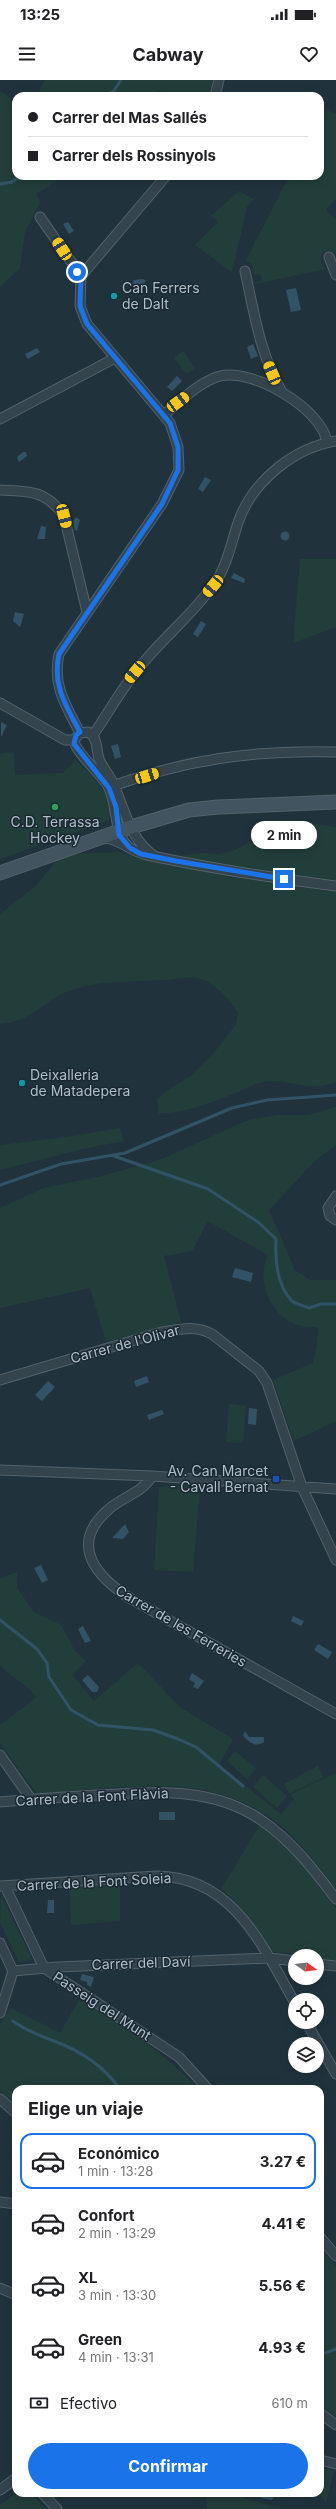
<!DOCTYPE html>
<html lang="es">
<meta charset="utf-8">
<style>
:root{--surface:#fff;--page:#f2f2f2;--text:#202124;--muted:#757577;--line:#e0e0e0;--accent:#1a73e8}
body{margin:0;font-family:Inter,sans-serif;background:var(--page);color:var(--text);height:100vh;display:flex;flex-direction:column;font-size:15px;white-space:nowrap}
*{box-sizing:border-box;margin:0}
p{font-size:13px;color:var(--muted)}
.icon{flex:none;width:22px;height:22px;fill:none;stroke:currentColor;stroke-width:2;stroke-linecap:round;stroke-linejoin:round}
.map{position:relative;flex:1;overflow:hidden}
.panel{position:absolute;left:12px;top:2005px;width:312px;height:412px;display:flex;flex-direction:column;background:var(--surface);border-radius:12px;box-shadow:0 2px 10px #0003}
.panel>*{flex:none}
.top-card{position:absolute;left:12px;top:12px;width:312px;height:88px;border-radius:12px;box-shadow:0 2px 10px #0003;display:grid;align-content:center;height:88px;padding:0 16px;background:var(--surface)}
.needle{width:26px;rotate:105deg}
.fabs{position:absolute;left:288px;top:1869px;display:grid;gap:8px}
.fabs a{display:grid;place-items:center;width:36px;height:36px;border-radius:50%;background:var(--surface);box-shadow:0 2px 10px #0003;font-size:20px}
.end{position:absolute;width:18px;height:18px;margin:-9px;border:5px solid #1a73e8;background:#fff;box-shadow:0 0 0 2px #fff}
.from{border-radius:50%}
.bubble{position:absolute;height:28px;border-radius:14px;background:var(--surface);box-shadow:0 2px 10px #0003;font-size:13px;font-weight:700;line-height:28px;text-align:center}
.car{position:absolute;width:12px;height:24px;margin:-12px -6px;border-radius:5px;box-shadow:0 0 3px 1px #0007;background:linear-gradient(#f5c518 24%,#345 0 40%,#f5c518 0 76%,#345 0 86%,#f5c518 0)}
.top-card b{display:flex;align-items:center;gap:14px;height:38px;font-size:15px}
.top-card b+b{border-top:1px solid var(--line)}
.top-card i{width:10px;height:10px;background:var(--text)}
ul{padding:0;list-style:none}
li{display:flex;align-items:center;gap:12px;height:56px;margin:0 8px 6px;padding:0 8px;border:2px solid transparent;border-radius:12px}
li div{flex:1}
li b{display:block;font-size:15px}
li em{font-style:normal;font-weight:700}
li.current{border-color:var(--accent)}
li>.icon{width:36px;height:36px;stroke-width:1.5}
h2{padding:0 16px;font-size:18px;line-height:48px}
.pay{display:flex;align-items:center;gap:10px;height:44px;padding:0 16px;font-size:15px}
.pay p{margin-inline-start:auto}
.cta{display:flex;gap:8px;margin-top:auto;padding:8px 16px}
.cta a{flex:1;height:46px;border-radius:24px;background:var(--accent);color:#fff;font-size:16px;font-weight:700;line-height:46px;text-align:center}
.status{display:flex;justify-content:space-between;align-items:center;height:28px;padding:0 20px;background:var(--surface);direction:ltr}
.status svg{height:11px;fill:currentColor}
header{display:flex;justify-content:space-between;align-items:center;height:52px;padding:0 16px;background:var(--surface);font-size:18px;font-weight:700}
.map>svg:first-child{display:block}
.green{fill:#223e3b}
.water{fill:#325366}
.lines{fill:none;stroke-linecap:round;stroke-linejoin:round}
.stream{stroke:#325366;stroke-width:3}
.street-casing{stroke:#52626a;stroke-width:11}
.secondary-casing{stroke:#52626a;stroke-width:15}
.street{stroke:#34444d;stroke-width:9}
.secondary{stroke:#425460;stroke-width:13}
.route{stroke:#1a73e8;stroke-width:5}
.culture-dot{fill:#0f9aa8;stroke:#1a2931;stroke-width:1.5}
.leisure-dot{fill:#2e9e5b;stroke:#1a2931;stroke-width:1.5}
.transit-dot{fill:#1a4fb4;stroke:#1a2931;stroke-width:1.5}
.labels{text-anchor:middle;stroke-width:3;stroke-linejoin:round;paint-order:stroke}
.poi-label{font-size:14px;fill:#afbfc9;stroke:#1a2931;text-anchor:start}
.street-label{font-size:14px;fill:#afbfc9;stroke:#1a2931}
</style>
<div class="status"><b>13:25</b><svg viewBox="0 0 49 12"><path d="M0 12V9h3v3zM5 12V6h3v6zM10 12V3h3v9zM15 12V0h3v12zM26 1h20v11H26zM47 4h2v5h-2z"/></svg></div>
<header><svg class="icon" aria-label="menu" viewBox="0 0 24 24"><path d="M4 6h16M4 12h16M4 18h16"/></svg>Cabway<svg class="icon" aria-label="heart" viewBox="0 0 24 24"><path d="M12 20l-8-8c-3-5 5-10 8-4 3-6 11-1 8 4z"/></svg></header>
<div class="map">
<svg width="336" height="2429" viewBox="0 0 336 2429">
<rect width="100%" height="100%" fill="#20333d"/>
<!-- green -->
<path class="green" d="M45 0H213L210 16H170L159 10 155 16H37Z
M0 11 16 22V96H64L36 114 40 122 25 152 20 188 0 207Z
M327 30 336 34V119L326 130 336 140V172L327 170 321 175V183L326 189 255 204V202L262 201 261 194 254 195 252 184 246 180 289 96H320V41Z
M239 111 254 119 247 127 232 192 195 165 218 142 211 136Z
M183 271 195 288 186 294 174 278Z
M300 479H336V547L293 563Z
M14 672 15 695 63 693 75 680C90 693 117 717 109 740L0 779V674Z
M297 741 336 747V1002C307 1014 289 997 263 1002 256 1003 248 1008 240 1011 218 1020 181 1035 158 1033L157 1020 168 1010 191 996 211 976 236 945 238 933C229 919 215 902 197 898 187 896 171 900 161 900 126 903 94 899 62 914 39 925 29 942 0 944V834L37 805 55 782 67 774 120 772 147 779 203 773 218 774 233 771 270 750Z
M336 1027V1065L317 1079 269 1130 295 1190 310 1200H336V1341L294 1361 273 1300 313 1283 317 1265 318 1248C311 1246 300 1247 294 1244 269 1232 256 1200 268 1175L208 1141 192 1171 164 1176 181 1242 106 1262 90 1208 0 1228V1128L44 1108 102 1096 162 1079 248 1040 277 1035H308Z
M120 1048 124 1061 82 1069 0 1090V1065L74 1056Z
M229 1324 246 1326 243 1363 226 1362Z
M172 1404 200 1407 193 1492 154 1490 159 1408Z
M17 1492V1508L34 1532 61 1545 75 1571 86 1581 72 1595 94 1621 138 1583 181 1628 233 1659 219 1685 281 1734 294 1719 290 1715 336 1693V1809C317 1784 297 1756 271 1738 202 1690 116 1708 37 1714L0 1663V1645L37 1617C26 1604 11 1597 0 1585V1499Z
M235 1671 256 1688 247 1699 227 1681Z
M318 1686 324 1697 289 1714 284 1704Z
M263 1695 287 1716 277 1728 253 1707Z
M260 1745 291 1771 336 1828V1881L317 1878V1876L272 1872C256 1848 245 1826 221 1809Z
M120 1804V1841L71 1845 69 1807Z
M1 1815 32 1879V1880L19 1882 0 1843Z
M79 1920C123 1943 164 1975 200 2009H16V2026L0 2010V1944L11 1928 60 1953Z
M320 2167 336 2186V2337L320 2325Z
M320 2388 334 2391 326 2422 318 2413Z
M17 2413H30L46 2429H0V2425Z
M206 2413H244V2418L281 2429H207Z"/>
<!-- water -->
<path class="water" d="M68 142 74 151 69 154 63 144Z
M143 199 146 201 144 204 135 205 132 203 134 200Z
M296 208 301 230 291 232 286 210Z
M253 264 258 276 251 279 247 267Z
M37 268 40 272 28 279 25 274Z
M177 296 182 301 172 311 167 307Z
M23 372H26L27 376 19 382 17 377Z
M205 397 211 400 203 412 198 409Z
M76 437 80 440 77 451 75 450 73 441Z
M41 446 46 447 45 459H37Z
M280.5 456a4.5 4.5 0 1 1 9 0a4.5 4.5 0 1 1-9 0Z
M234 493 245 499 244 503 231 498Z
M15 532 24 534 20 547 13 541Z
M201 541 206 544 198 557 193 554Z
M1 642 7 645 1 657Z
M118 664 121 677 115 679 111 666Z
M235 1188 253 1193 251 1202 232 1197Z
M147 1296 149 1302 136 1307 134 1301Z
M48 1301 55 1307 42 1321 35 1315Z
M249 1328 257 1329 256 1345 248 1344Z
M162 1330 164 1334 149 1340 147 1335Z
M125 1444 129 1452 123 1459 112 1458Z
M41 1485 48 1500 42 1503 34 1488Z
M293 1536 304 1541 301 1546 291 1541Z
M83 1546 91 1561 85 1563 78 1549Z
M318 1564 332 1572 328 1579 314 1570Z
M192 1593 204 1601 198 1609 193 1607 195 1603 189 1599Z
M88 1595 99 1607 97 1612H92L82 1600Z
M245 1651 249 1657H264V1662C254 1668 250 1662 243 1656Z
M159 1732H175V1740H159Z
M48 1820H54V1833H47Z
M82 1894 94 1897 91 1907 87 1905V1902L80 1900Z
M262 2413H274L275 2414 272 2420 261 2418Z"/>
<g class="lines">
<!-- stream -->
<path class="stream" d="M102 16 113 12 121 0
M0 104 12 102 20 96
M114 1076 208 1109 258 1142 276 1159C275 1179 277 1206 292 1221 296 1224 304 1226 309 1228L321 1224H336
M0 1105 61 1084 125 1073 232 1028 267 1020 336 1015
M0 1540 37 1569 47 1583 49 1597 71 1630 98 1645 153 1650 178 1659 196 1667 243 1706
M13 1941C26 1951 39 1955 54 1961 81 1971 103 1985 120 2009
M320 2275 336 2269"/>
<!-- street casing -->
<g class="street-casing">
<path id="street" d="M215 16 219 0
M40 137 81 196
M329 177 336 195
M245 191C254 232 260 275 282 312
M164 335C180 321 199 302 220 296 253 288 322 329 327 362
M0 339 115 278
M0 410C29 411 46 410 64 436L87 532
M0 623 65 660H74
M80 653C66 626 52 605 59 574L162 424 179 390 178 367 170 343 87 244 80 226 81 196 166 96
M93 655C110 631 123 605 143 583 165 556 194 533 214 504 228 485 231 462 239 440 254 400 294 368 336 361
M110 707C187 679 254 670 336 672
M102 758C119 758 131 772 147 775 209 788 273 798 336 806
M130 768C112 754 119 726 108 706 101 694 74 671 74 660L80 653 88 652C98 657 96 669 99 679 103 688 110 696 114 705 126 733 130 760 156 777
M336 1116 328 1128 330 1136 336 1140
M0 1300 162 1252C180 1249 195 1245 212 1254L259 1291 267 1303 302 1407 336 1480
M0 1390 152 1396 336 1409
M152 1396C142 1413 124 1416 109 1429 67 1465 97 1498 133 1520L336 1634
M0 1675 31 1719
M0 1722C32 1719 65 1717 97 1715 153 1712 212 1706 261 1740 292 1761 314 1790 336 1819
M0 1806 157 1796C233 1797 262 1865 295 1923
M5 1806 44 1888 179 1977 208 2009
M0 1863 13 1891 0 1933
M317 1884 336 1886
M13 1891 58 1887 269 1878 295 1881
M306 1942 336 1994
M0 2019 16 2033
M0 2122 16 2124
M320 2157 336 2176
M0 2208 16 2215
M320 2333 336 2345
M320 2380 336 2384
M0 2410 16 2398
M42 2413 57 2429"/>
</g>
<!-- secondary casing -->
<g class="secondary-casing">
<path id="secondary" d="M0 793 131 747 189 730 218 727 336 722"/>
</g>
<!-- street -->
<use href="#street" class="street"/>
<!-- secondary -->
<use href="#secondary" class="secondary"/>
</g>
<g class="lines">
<!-- route -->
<path class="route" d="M77 192 81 196 80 226 87 244 170 343 178 367V390L162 424 59 574C52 605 66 626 80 652L76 655 74 664 109 708 116 727 119 755 130 768 141 774 176 781 284 799"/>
</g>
<!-- markers -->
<g class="culture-dot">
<circle cx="114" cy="216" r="4"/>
<circle cx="22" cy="1003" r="4"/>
</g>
<circle class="leisure-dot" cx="55" cy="727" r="4"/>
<rect class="transit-dot" x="272" y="1395" width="8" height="8" rx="2"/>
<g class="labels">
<!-- poi labels -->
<g class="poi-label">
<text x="122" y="213">Can Ferrers<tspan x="122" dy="16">de Dalt</tspan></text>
<text x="55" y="747" text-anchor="middle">C.D. Terrassa<tspan x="55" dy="16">Hockey</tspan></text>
<text x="30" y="1000">Deixalleria<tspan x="30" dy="16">de Matadepera</tspan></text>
<text x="268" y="1396" text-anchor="end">Av. Can Marcet<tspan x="268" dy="16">- Cavall Bernat</tspan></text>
</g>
<!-- street labels -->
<g class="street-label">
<text transform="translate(125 1264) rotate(-15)" y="5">Carrer de l'Olivar</text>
<text transform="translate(181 1546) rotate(30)" y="5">Carrer de les Ferreries</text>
<text transform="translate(92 1717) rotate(-3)" y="5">Carrer de la Font Flàvia</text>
<text transform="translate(94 1802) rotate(-3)" y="5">Carrer de la Font Soleia</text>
<text transform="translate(141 1883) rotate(-2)" y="5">Carrer del Daví</text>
<text transform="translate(102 1926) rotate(33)" y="5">Passeig del Munt</text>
</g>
</g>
</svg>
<div class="fabs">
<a><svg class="needle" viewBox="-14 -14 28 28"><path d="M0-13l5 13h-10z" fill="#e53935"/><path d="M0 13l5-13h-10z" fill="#757577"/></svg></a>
<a><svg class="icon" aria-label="locate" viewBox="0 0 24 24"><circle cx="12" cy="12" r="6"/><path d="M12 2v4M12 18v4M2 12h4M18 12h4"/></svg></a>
<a><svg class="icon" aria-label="layers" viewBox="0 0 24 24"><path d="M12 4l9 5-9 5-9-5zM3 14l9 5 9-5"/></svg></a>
</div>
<i class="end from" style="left:77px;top:192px"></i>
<i class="end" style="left:284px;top:799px"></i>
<div class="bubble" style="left:251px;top:741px;width:66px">2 min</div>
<i class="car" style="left:62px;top:169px;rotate:327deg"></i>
<i class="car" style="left:272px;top:293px;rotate:337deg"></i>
<i class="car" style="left:178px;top:322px;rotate:54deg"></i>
<i class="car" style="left:64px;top:436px;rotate:166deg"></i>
<i class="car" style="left:213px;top:506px;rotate:220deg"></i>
<i class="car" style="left:135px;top:592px;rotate:220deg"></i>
<i class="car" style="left:147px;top:696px;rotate:73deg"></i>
<div class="top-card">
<b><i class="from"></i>Carrer del Mas Sallés</b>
<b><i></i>Carrer dels Rossinyols</b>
</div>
<section class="panel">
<h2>Elige un viaje</h2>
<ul>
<li class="current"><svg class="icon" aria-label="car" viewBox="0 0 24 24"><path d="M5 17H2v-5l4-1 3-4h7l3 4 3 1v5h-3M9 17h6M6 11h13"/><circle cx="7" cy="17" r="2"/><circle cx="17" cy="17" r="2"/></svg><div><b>Económico</b><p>1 min · 13:28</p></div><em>3.27 €</em></li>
<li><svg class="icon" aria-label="car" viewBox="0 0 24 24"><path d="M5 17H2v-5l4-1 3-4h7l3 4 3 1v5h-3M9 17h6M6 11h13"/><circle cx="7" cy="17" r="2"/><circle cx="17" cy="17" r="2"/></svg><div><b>Confort</b><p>2 min · 13:29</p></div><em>4.41 €</em></li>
<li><svg class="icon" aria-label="car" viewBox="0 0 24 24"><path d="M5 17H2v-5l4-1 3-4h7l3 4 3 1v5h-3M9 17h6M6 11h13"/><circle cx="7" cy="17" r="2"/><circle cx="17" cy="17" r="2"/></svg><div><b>XL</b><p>3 min · 13:30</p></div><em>5.56 €</em></li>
<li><svg class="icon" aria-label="car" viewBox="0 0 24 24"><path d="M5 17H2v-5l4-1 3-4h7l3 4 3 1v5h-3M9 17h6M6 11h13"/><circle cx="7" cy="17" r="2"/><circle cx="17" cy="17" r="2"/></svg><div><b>Green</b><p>4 min · 13:31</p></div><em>4.93 €</em></li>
</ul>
<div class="pay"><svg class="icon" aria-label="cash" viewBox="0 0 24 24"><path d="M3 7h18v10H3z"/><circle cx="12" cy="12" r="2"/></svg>Efectivo<p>610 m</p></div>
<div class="cta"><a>Confirmar</a></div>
</section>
</div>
